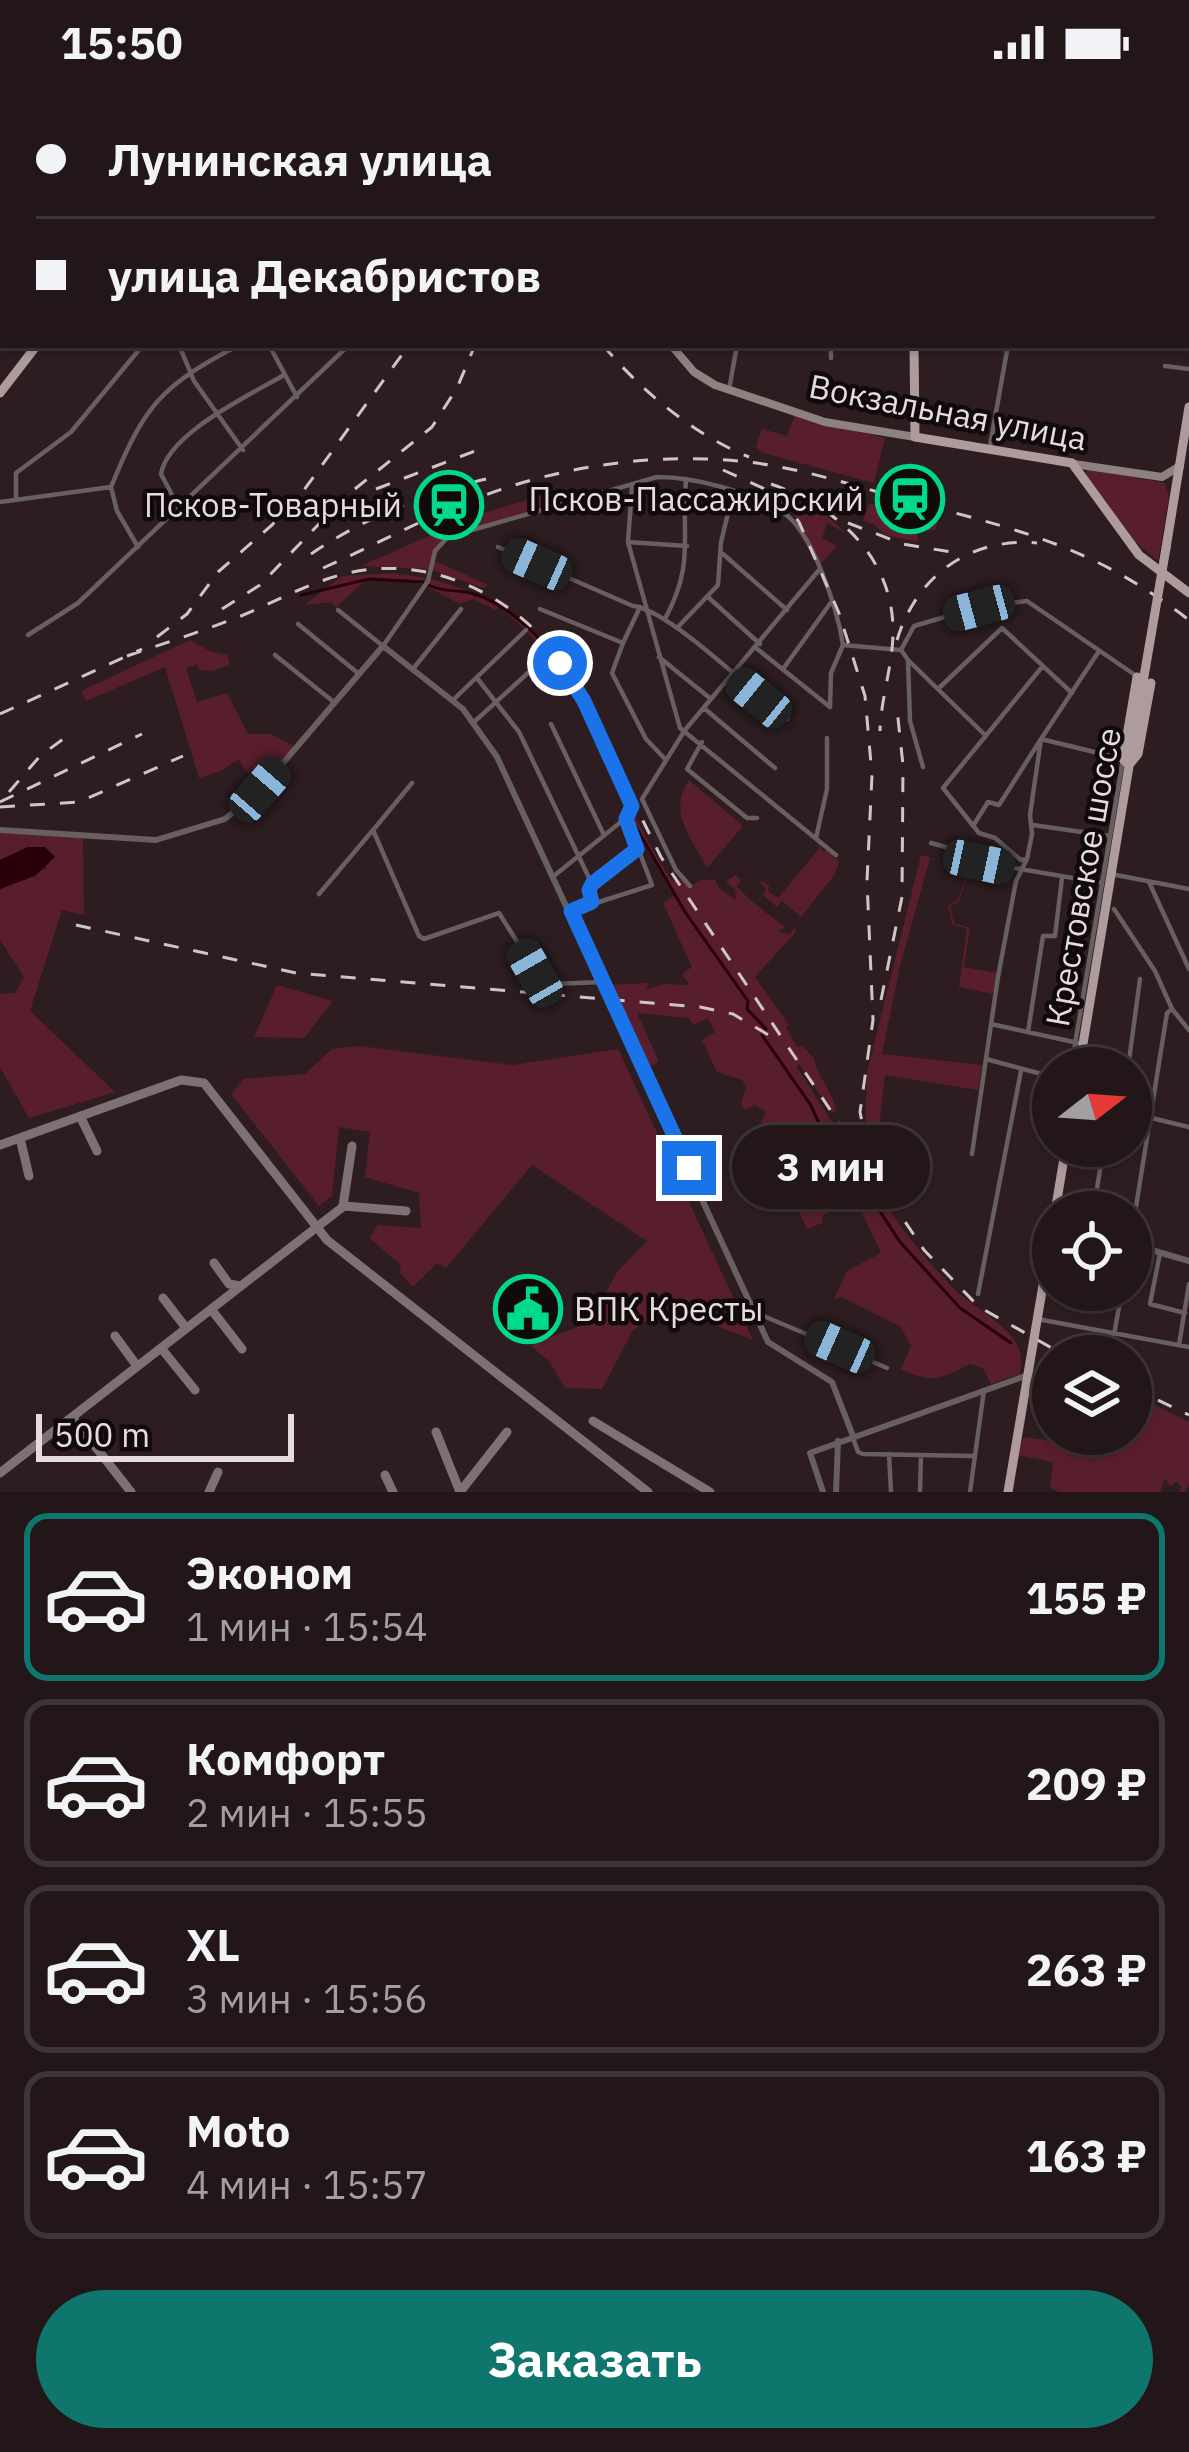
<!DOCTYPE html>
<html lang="ru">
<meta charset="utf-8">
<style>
:root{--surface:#221618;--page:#2a1f21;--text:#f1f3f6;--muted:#a29fa2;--line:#3f3537;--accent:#0f766e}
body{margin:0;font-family:"IBM Plex Sans",sans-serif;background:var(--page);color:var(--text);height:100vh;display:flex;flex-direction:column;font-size:45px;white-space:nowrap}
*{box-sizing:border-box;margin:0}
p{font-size:39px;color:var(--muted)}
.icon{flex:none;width:66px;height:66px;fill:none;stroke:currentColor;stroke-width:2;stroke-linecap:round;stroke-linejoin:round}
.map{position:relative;height:1408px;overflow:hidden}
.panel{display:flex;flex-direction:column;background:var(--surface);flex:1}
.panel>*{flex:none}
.guide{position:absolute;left:0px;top:0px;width:1191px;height:264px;box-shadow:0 3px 9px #0004,0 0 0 3px var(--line);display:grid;align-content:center;height:264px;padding:0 36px;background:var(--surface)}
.needle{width:78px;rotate:73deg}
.controls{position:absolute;left:1032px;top:963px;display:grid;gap:24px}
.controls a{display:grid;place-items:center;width:120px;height:120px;border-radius:50%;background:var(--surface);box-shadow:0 3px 9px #0004,0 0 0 3px var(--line);font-size:60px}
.scale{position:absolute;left:36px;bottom:30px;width:258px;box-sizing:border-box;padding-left:12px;border:6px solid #e7dcdd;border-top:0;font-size:33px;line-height:42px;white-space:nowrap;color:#e7dcdd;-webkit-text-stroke:9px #110a0b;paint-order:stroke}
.end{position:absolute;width:54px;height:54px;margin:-27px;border:15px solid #1a73e8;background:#fff;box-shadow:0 0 0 6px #fff}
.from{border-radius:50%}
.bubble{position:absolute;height:84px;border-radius:42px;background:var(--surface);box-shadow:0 3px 9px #0004,0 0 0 3px var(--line);font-size:39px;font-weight:700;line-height:84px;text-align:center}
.car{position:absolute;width:36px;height:72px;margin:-36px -18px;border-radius:15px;box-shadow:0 0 9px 3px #0007;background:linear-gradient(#222 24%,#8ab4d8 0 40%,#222 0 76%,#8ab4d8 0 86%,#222 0)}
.guide b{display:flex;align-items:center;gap:42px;height:114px;font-size:45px}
.guide b+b{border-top:3px solid var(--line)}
.guide i{width:30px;height:30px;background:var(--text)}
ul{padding:21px 0 0;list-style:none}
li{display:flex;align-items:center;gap:36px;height:168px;margin:0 24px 18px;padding:0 12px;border:6px solid var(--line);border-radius:24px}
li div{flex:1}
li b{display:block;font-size:45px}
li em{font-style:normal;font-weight:700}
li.selected{border-color:var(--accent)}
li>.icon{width:108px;height:108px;stroke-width:1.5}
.cta{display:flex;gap:24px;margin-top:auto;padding:24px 36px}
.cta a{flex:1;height:138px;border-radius:72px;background:var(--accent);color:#fff;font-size:48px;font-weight:700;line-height:138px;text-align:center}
.status{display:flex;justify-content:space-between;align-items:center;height:84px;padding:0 60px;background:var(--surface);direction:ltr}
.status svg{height:33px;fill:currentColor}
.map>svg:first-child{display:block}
.green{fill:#591e2c}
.water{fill:#29000a}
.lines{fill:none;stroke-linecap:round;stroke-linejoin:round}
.stream{stroke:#29000a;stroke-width:3}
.taxiway{stroke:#7e7173;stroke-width:9}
.minor{stroke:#675f60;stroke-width:4.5}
.tertiary{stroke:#675f60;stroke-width:6}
.secondary{stroke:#8e8182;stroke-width:8}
.primary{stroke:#ad9b9d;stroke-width:9}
.rail{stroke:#d0c5c6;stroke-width:3;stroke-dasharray:15 15;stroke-linecap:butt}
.primary-bridge{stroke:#ad9b9d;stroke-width:9}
.route{stroke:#1a73e8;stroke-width:15}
.labels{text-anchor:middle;stroke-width:9;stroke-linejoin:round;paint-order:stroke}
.street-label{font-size:33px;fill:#e7dcdd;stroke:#110a0b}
.poi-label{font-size:33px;fill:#e7dcdd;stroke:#110a0b;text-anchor:end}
</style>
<div class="status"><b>15:50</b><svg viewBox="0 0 49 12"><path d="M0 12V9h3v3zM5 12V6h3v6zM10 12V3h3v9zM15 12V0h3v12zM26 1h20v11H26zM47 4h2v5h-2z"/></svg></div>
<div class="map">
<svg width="1189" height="1408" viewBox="0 0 1189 1408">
<rect width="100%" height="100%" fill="#2d1d20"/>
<!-- green -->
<path class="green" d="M795 331 885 354 874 399 763 369 756 363 762 345 787 352Z
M1088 385 1165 399 1169 413 1158 477 1135 458 1085 390Z
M802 411 817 419 832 420V415L859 425 856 430 842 421 840 432 810 417 846 449 827 439 822 454 837 462 820 481 792 427Z
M540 412 544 428 462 449C448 454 437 462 435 477L488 501 483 504 429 485 361 482 471 433Z
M869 419 938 438 935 446 916 447 919 458 885 451 874 440 863 437Z
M393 489C585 510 584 665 672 797L682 795 690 802 701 796H715L720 805 736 816 735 806 726 798 735 791 741 796 737 802C749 817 771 832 785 843L778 848 789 850 796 843 795 849 755 893 789 941 786 944 797 963H803L814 974C816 992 834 1008 836 1027L832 1029 799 980 797 983C845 1057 890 1139 952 1203 976 1228 1034 1250 1019 1290L991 1300 983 1284 970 1280C941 1295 931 1300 901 1285L911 1262 901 1243 842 1213 834 1215 847 1187 881 1169 856 1116 823 1131 822 1139 807 1145 795 1118 821 1112 820 1093 806 1087 803 1097 794 1101 787 1095 761 1038 766 1028 755 1021 745 1026 741 1019 746 1002 742 996 717 988 702 956 715 948 708 934 693 941 689 934 637 929 659 978 645 984 614 917 630 916 614 915 608 901 650 899 646 906 664 900 690 901 682 890 692 883 663 819 674 812 628 733 630 723C593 645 569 576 498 523L496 526 473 515 460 520 422 500 369 493 336 523 331 518 305 521 342 492Z
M190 556 212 568 227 571 230 581 212 587 200 586 197 580 186 584 197 618 227 609 248 650H271L294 662 262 700 244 685 239 675 221 687 199 694 165 583 86 617 81 607Z
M689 696 743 742 707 784C692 755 667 727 689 696Z
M0 749 83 753 84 831 62 826 30 927 115 1008 29 1034 0 983V910L15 909 24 893 0 856V805L47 784 28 763 0 776Z
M818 758 823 768 827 765 839 778 835 790 801 833 782 817 777 823 763 811 766 806 759 796 770 802 767 806 778 814 819 765Z
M921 771 970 784 959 817 950 823 954 839 970 844 964 883 997 889 993 910 959 903 967 845 952 840 948 822 958 816 969 785 930 774 900 882 882 970 982 981 978 1006 885 991 877 1062 865 1048 867 989Z
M277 901 333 917 304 954 254 953Z
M359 962 513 981 618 965 753 1256 668 1223 633 1246 602 1305 565 1304 550 1278 530 1261 588 1239 618 1187 647 1157 532 1081 446 1184 437 1179 413 1203 399 1188 401 1181 369 1154 378 1141 421 1144 419 1109 365 1093 370 1048 339 1043 332 1112 319 1122 231 1010 243 995 305 990 332 965Z
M1131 1309 1189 1338V1399L1185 1408H1179L1182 1404 1177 1398 1170 1402 1165 1394 1160 1408H1059L1050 1403 1053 1378 1017 1371 1024 1353 1066 1359 1068 1350H1131Z"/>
<!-- water -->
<path class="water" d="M28 763H45L55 773 35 792 0 805V776Z"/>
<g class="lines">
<!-- stream -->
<path class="stream" d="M428 501C445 509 458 505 474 510 503 519 533 545 551 569
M301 511 369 495 423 498
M636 743 685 828 748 917 747 925 766 945
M762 951 810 1020 828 1058 870 1112 900 1158 960 1224 1011 1259"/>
<!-- taxiway -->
<path class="taxiway" d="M80 1032 97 1067
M20 1054 29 1092
M0 1061 181 996 204 999 327 1156 648 1408
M343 1122 352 1062
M214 1179 229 1200 241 1202
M163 1214 186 1244
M211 1225 242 1265
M115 1252 137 1282
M161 1264 195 1306
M72 1333 131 1408
M593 1337 710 1408
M436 1348 460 1408
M0 1389 344 1122 406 1127
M385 1391 393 1408
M209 1408 218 1388
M460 1408 507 1348"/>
<!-- minor -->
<path class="minor" d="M654 0 659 3
M1176 0 1189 2
M274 3 279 0
M830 3V0
M1188 157H1189
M1188 227 1189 228
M179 261 194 297 243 366
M269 261 297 313
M831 274V261
M1165 282 1189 285
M729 306 737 261
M990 362 1008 261
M111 403C145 320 161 302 239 261
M111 403 117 427 138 463
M632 403 628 458 680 644 836 771
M16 416V389L71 348 143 261
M0 418 111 403
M180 426 161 390C168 349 250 311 284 291
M628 458 687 462
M498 463 633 522C668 525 754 609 787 635
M723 470 787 526
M708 513 760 560
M540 525 623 559 612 589 646 655 665 675
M338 526 383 562 428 497 435 467 448 453 657 393C697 393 748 408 782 428 812 445 838 527 843 561L901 566
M665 535C695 479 681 455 686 396
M298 540 359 590
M677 544 718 501 721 458 733 409
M28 551 78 519 349 261
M623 559 640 523
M756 564 830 623
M275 571 335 619
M659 573 711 615
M908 576 985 651
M413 585 461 525
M783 585 832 517
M477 594 519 648 592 800V818
M938 605 1002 544 1072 609
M453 616 526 546
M830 623 831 589 843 561
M705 625 775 684
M474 638 551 568 583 617 632 729 555 791
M551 640 604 751
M702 658 687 685 747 734H757
M923 683 910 637 908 576 901 566 914 542 979 523 1027 517 1135 591
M1033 741 1110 752
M973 742 988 718 999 721 1041 655 1123 675 1071 984
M374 745 412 699
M816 754 827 705V654
M931 759 960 767 979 778 1102 799
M1027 775 1021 776 995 754 979 749 943 704 1042 583
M1111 790 1189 805
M1149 798 1189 885
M592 800 635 766
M690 802 676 786 642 715 685 646 819 486
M319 810 373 746 419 852 424 855 499 829 541 896 552 900 603 898
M1114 825 1155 887 1172 925 1189 946
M571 827 652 801 627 735
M991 940 1083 960
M1028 948 1043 852H1055L1062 794
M986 975 1053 993
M1128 984 1140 895
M1131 1029 1189 1043
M972 1070 998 893 1016 797 1027 775 1032 750 1030 731 1041 655 1099 567
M1093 1128 1104 1062
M1131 1154 1167 929 1172 925
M1160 1169 1150 1220 1185 1229
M978 1210 1021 987
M754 1228 887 1284
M1037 1235 1189 1263
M1114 1251 1122 1206
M1179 1261 1189 1200
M853 1354 858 1368 863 1370 974 1372
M889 1370 891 1408
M920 1408 921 1371
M970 1408 984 1306"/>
<!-- tertiary -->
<path class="tertiary" d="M547 3 556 0
M0 746 156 756 225 735 260 706 383 562 463 625 497 673 768 1258 832 1298 853 1352
M1131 1160 1189 1177
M823 1408 810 1369 1028 1291
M836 1408 838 1357"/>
<!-- secondary -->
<path class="secondary" d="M478 0 481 3
M671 261 694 288 715 301 825 338 915 353
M1074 380 1162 393 1180 382"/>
<!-- primary -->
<path class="primary" d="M309 0V3
M915 3V0
M914 261 915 353 1072 379 1139 471 1189 509
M0 309 37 261
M1166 464 1189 323
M1129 681 1123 675 1137 593
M1129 681 1138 670 1151 599
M1079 984 1141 610
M1055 1128 1066 1062
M1008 1408 1053 1142"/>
<!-- rail -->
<path class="rail" d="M390 0 392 3
M488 3 489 0
M603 261C640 306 694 351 749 373
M723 386 765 405 789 424 799 438 839 529 865 612 872 691 867 797 873 936 860 1028 869 1072
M771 400C835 422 891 471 893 543 894 578 881 612 880 647
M376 405 488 362
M848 439 903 460 957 469
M311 470C362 435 426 409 486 395
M323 484C375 461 426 433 480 413 564 381 658 368 748 378 808 385 867 406 925 421 1032 449 1099 467 1189 536
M222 525 260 501 345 413 432 343 457 304 475 261
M157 553 187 530 218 488 272 441 304 406 409 261
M897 556C916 493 969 453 1037 459
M127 572C165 559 203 547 241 532 275 518 308 499 344 490 431 468 520 513 568 586L661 773 924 1166 979 1223 1066 1272
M0 630 142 565
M9 708 40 672 70 650
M0 718 142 650
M0 723 79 718 183 672
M76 841 296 889 700 923 733 930 777 956
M881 916 902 813 903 681 897 625
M1131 1303 1189 1331"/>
<!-- primary-bridge -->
<path class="primary-bridge" d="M1141 610 1166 464"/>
</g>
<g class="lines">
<!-- route -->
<path class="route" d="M560 579 584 617 632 722 626 735 637 765 592 800 589 806 592 818 571 827 689 1084"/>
</g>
<!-- icons -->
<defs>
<g id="station-ring" transform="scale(3.45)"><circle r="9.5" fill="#110a0b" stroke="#00d98c" stroke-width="1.5"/><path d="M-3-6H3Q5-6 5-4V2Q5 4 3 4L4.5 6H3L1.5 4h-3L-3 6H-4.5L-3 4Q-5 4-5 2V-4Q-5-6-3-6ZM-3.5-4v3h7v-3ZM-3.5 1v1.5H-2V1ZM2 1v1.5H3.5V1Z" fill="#00d98c"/></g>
<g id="civic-ring" transform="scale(3.45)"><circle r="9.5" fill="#110a0b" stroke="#00d98c" stroke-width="1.5"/><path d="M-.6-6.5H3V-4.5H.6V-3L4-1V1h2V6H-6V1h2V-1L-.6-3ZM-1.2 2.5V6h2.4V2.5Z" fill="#00d98c"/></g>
</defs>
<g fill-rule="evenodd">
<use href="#station-ring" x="910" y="415"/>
<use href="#station-ring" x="449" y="421"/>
<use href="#civic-ring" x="528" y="1225"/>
</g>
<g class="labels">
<!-- street labels -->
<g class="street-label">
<text transform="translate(948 328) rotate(11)" y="12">Вокзальная улица</text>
<text transform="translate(1083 793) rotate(-80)" y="12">Крестовское шоссе</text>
</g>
<!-- poi labels -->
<g class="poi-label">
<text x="864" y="427">Псков-Пассажирский</text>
<text x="402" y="433">Псков-Товарный</text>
<text x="574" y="1237" text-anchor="start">ВПК Кресты</text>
</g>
</g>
</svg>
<div class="controls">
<a><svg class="needle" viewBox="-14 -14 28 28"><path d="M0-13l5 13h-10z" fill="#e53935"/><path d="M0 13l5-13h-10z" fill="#a29fa2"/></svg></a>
<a><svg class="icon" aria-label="locate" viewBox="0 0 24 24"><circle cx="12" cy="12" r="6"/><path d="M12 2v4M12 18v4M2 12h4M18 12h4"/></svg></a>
<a><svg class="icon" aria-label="layers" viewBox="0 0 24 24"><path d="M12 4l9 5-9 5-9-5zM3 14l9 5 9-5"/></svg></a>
</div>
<div class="scale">500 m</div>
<i class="end from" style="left:560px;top:579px"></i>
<i class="end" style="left:689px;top:1084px"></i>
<div class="bubble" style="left:732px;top:1041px;width:198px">3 мин</div>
<i class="car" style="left:537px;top:480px;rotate:294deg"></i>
<i class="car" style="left:979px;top:524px;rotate:255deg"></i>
<i class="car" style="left:759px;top:614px;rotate:309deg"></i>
<i class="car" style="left:260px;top:706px;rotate:41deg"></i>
<i class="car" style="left:979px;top:778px;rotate:102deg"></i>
<i class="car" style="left:535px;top:889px;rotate:330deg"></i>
<i class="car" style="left:840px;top:1263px;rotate:294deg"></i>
<div class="guide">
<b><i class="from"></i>Лунинская улица</b>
<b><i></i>улица Декабристов</b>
</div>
</div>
<section class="panel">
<ul>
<li class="selected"><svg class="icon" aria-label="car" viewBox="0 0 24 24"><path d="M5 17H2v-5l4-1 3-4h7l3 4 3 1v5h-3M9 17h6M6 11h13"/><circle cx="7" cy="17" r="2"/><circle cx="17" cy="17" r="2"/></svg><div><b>Эконом</b><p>1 мин · 15:54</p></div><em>155 ₽</em></li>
<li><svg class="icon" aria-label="car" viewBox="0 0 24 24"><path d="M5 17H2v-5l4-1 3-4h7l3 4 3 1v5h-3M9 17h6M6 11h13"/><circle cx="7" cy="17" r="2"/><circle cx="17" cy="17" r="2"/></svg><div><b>Комфорт</b><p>2 мин · 15:55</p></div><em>209 ₽</em></li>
<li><svg class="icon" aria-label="car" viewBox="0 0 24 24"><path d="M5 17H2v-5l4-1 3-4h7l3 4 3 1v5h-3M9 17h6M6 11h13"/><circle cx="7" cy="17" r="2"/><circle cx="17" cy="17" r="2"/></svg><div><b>XL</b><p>3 мин · 15:56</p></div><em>263 ₽</em></li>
<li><svg class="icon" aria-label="car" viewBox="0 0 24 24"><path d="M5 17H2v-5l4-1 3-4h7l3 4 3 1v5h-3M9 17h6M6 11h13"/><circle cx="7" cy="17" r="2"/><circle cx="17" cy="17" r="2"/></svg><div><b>Moto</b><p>4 мин · 15:57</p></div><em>163 ₽</em></li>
</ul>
<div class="cta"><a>Заказать</a></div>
</section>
